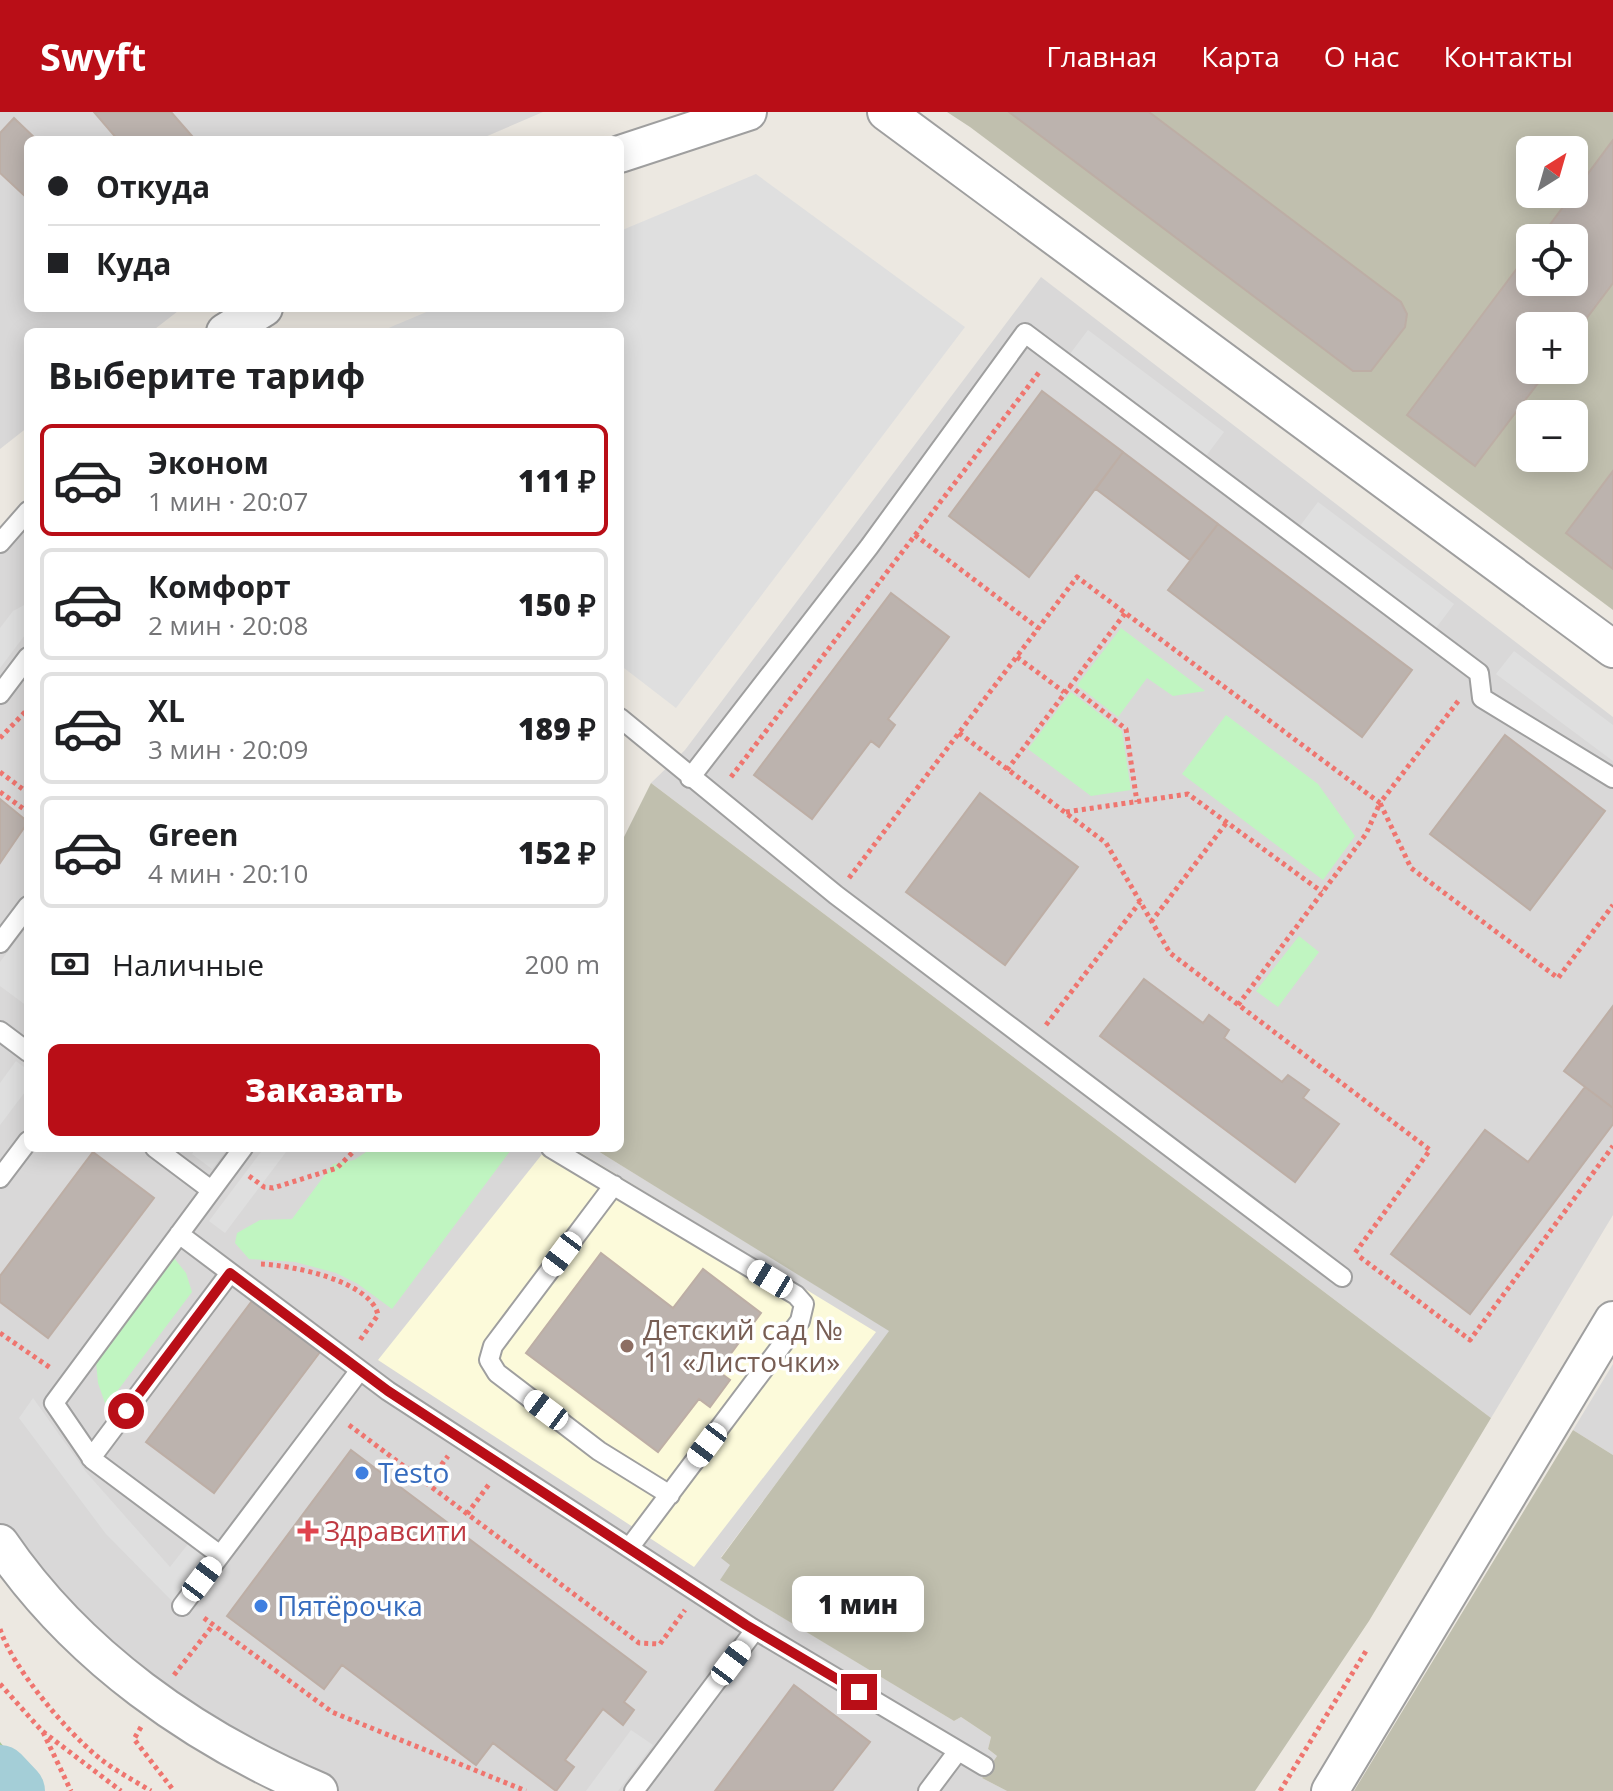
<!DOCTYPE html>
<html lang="ru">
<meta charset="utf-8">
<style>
:root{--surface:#fff;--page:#f2f2f2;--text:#202124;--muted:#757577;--line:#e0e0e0;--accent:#b90e17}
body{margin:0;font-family:"Open Sans",sans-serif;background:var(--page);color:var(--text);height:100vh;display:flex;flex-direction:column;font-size:30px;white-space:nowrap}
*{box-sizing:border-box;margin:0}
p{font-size:26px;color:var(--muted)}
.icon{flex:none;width:44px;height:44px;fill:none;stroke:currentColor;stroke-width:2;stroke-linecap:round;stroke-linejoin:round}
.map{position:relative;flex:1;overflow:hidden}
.panel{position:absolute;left:24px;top:216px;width:600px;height:824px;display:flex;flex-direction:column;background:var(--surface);border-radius:12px;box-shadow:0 4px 20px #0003}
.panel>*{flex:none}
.top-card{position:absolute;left:24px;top:24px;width:600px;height:176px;border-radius:12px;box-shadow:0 4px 20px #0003;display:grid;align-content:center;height:176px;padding:0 24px;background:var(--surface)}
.needle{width:52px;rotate:37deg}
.controls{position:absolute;left:1516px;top:24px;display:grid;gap:16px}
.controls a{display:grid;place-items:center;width:72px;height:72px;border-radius:12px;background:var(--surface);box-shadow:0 4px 20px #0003;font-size:40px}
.end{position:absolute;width:36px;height:36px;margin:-18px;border:10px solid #b90e17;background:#fff;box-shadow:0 0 0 4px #fff}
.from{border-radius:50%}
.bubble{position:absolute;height:56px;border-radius:12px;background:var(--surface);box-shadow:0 4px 20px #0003;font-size:26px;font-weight:800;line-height:56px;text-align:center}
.car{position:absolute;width:24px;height:48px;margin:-24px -12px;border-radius:10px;box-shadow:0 0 6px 2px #0007;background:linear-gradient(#fff 24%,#345 0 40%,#fff 0 76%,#345 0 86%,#fff 0)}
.top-card b{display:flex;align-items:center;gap:28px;height:76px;font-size:30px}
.top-card b+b{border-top:2px solid var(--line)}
.top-card i{width:20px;height:20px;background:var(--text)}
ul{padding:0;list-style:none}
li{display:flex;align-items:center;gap:24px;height:112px;margin:0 16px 12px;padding:0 8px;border:4px solid var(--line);border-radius:12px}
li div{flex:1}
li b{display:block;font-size:30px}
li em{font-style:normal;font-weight:800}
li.current{border-color:var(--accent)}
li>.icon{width:72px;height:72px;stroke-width:1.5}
h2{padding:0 24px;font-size:36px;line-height:96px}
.pay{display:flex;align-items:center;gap:20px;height:88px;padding:0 24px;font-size:30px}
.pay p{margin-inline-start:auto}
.action{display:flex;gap:16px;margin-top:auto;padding:16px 24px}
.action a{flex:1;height:92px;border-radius:12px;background:var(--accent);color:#fff;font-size:32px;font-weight:800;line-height:92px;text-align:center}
header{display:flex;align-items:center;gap:48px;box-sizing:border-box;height:112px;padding:0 40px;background:var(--accent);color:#fff}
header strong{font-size:38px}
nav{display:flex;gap:44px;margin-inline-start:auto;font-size:28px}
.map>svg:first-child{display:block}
.residential{fill:#d9d8d8}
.education{fill:#fcfada}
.construction{fill:#c0bfae;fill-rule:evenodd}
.forest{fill:#a9c999}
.park{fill:#c0f5c1}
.parking{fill:#dfdfdf}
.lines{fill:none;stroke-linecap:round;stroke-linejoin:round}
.river{stroke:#a4ced7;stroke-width:58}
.building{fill:#bcb3ae;stroke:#bdaea5;stroke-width:2}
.lane-casing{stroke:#9f9f9f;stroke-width:22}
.street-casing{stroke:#9f9f9f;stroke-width:40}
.path{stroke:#ef756f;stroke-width:5;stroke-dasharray:4 4;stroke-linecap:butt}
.lane{stroke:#fff;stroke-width:18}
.street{stroke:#fff;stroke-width:36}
.route{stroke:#b90e17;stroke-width:10}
.education-dot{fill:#8d6e63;stroke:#fff;stroke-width:3}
.shop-dot{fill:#3f7fe0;stroke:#fff;stroke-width:3}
.health-dot{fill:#e0444e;stroke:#fff;stroke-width:3}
.labels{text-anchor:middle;stroke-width:7;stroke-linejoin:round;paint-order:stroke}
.education-label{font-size:28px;fill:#785e54;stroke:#fff;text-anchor:start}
.shop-label{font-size:28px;fill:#366cbe;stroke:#fff;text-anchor:start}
.health-label{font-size:28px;fill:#be3a42;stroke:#fff;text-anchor:start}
</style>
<header>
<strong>Swyft</strong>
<nav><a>Главная</a><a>Карта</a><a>О нас</a><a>Контакты</a></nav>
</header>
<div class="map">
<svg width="1613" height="1679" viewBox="0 0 1613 1679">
<rect width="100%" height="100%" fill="#ece8e1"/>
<!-- residential -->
<path class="residential" d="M0 0H543L478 28H28V196H182L151 220H28V315L0 337Z
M1041 165 1613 605V1103L1491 1306 651 671 685 638Z
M28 399V1036H593L890 1219 721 1445 731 1453 721 1468 954 1609 961 1605 991 1625 988 1637 997 1644 982 1666 1007 1679H281L0 1460V419Z
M1613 1252V1343L1573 1318Z"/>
<!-- education -->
<path class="education" d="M547 1036H573L876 1220 694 1455 378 1248Z"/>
<!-- construction -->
<path class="construction" d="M947 0H1613V498L970 15ZM1530 38H1574V82H1530ZM1530 126H1574V170H1530ZM1530 214H1574V258H1530ZM1530 302H1574V346H1530Z
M651 671 1491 1306 1369 1509 1255 1679H1007L982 1666 997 1644 988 1637 991 1625 961 1605 954 1609 720 1468 730 1453 721 1446 889 1219 593 1036H620V733Z
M1573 1318 1613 1343V1679H1354Z"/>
<!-- forest -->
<path class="forest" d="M0 1630 40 1679H0Z"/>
<!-- park -->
<path class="park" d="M1121 516 1205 579 1173 584 1147 566 1118 605 1077 573Z
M1071 580 1122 619 1131 678 1091 684 1028 637Z
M1226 603 1318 672 1355 724 1323 768 1182 662Z
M1299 824 1319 840 1278 895 1256 879Z
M372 1036 511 1038 392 1197 358 1172 336 1161 295 1150 249 1147 235 1131 237 1121 260 1108 292 1107 333 1052 354 1048Z
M174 1146 186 1161 192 1180 106 1294 98 1271 96 1250Z"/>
<!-- parking -->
<path class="parking" d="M756 62 965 215 676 596 620 553V220H379L436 196H620V119Z
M1088 218 1224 320 1206 344 1070 242Z
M1318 390 1454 492 1436 516 1300 414Z
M28 491V519L0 556V516L13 499Z
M1514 539 1613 613V649L1496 562Z
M28 813V893L27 894 0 874V850Z
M16 949 28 958V976L0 1013V971Z
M196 1036H228L212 1057 192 1042Z
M264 1036H289L225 1121 209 1109Z
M33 1286 86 1360 170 1455 188 1432 208 1446 174 1491 106 1422 19 1306Z
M631 1618 653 1633 618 1679H586Z"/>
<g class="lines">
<!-- river -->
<path class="river" d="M0 1662 16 1679"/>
</g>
<!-- building -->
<path class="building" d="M94 0H171L192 24 188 28H118Z
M1009 0H1149L1401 190 1407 202 1405 215 1371 259H1353Z
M14 6 37 28H28V87L0 61V21Z
M1613 28V171L1574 223V214H1530V258H1548L1475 354 1407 303 1530 139V170H1574V126H1540Z
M1042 279 1123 340 1029 465 949 404Z
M1123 340 1218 412 1190 448 1096 377Z
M1613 359V457L1566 421Z
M1218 412 1412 558 1362 625 1168 478Z
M891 481 949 525 888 607 895 613 879 635 871 629 812 707 754 663Z
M1505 623 1605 699 1530 798 1430 722Z
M980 681 1078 755 1005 853 906 780Z
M0 687 28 710 0 751Z
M1144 867 1203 911 1209 903 1229 918 1224 926 1282 970 1288 963 1309 978 1303 986 1339 1012 1295 1070 1100 924Z
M1613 894V996L1564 959Z
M1585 975 1613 996V1012L1470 1202 1391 1142 1485 1018 1528 1050Z
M93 1040 154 1086 48 1226 0 1190V1164Z
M601 1141 673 1196 703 1157 761 1201 718 1259 730 1268 710 1295 699 1287 658 1340 526 1241Z
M252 1189 320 1240 214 1381 146 1330Z
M351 1338 646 1560 624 1590 634 1598 629 1605 623 1613 603 1597 565 1648 574 1655 556 1679 493 1631 476 1653 342 1553 324 1577 227 1504Z
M794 1573 870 1630 832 1679H715Z"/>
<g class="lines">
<!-- lane casing -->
<g class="lane-casing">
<path id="lane" d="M0 431 28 399
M0 582 28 545
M620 606 836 783 1342 1165
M690 666 869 435 1025 221 1479 561 1482 586 1613 666
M0 831 28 794
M0 919 28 940
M155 1036 211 1078
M551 1036 796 1183 804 1192 800 1209 629 1436
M0 1066 28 1029
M614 1073 493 1234 489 1248 497 1261 599 1339 670 1383
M179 1122 388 1279 752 1516 984 1654
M91 1346 230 1161
M220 1443 93 1348 54 1291 243 1036
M182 1494 360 1258
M634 1679 755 1518
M928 1679 958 1639"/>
</g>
<!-- street casing -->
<g class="street-casing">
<path id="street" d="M886 0 1613 537
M620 42 748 0
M225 220 264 196
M0 1431C77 1544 194 1626 319 1679
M1330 1679 1613 1208"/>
</g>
<!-- path -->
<path class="path" d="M915 423 1038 516
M1017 545 1064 580
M1069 573 1126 617 1137 690
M959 621 1106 731 1170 841 1430 1038 1355 1141
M0 626 28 597
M1007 658 1126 500
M0 660 28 681
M731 665 1040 259
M0 680 28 700
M1066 700 1188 682 1322 780
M849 766 1077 465 1380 691 1459 588
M1151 810 1227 710
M1238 893 1366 722 1380 691 1411 756 1558 866 1613 793
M1046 913 1140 790
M249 1064 264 1075 273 1076 337 1056 357 1036
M1360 1145 1470 1228 1613 1034
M261 1152C291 1153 371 1169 378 1203L360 1228
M0 1221 52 1257
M349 1313 639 1531 660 1532 685 1498
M427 1372 448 1344
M467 1402 490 1371
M204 1506 332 1600 526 1679
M0 1517C12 1555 66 1619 98 1645 114 1658 133 1668 151 1679
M174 1563 213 1513
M0 1572 42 1619 121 1679
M141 1615 134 1627 174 1679
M43 1620 71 1679
M1280 1679 1366 1539"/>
<!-- lane -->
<use href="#lane" class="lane"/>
<!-- street -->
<use href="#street" class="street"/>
</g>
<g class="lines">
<!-- route -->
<path class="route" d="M126 1299 230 1161 388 1279 746 1513 859 1580"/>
</g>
<!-- markers -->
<circle class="education-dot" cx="627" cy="1234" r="8"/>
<g class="shop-dot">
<circle cx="362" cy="1361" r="8"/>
<circle cx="261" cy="1494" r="8"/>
</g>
<path class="health-dot" d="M304 1407h8v8h8v8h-8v8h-8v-8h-8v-8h8z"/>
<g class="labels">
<!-- education labels -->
<g class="education-label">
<text x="643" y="1228">Детский сад №<tspan x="643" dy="32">11 «Листочки»</tspan></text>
</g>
<!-- shop labels -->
<g class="shop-label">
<text x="378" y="1371">Testo</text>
<text x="277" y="1504">Пятёрочка</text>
</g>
<!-- health labels -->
<g class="health-label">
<text x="324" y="1429">Здравсити</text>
</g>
</g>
</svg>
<div class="controls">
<a><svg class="needle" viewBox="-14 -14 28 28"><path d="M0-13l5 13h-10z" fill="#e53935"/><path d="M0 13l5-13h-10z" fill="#757577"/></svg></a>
<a><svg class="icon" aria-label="locate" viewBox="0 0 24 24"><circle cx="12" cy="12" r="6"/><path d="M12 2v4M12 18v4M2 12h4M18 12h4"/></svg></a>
<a>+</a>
<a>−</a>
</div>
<i class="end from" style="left:126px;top:1299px"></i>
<i class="end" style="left:859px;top:1580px"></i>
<div class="bubble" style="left:792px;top:1464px;width:132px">1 мин</div>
<i class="car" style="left:562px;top:1142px;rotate:217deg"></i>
<i class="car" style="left:770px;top:1167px;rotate:301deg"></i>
<i class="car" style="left:546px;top:1298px;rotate:307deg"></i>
<i class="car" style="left:707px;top:1333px;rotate:217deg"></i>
<i class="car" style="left:202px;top:1467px;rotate:37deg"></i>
<i class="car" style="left:731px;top:1551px;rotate:37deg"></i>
<div class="top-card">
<b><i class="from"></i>Откуда</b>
<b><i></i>Куда</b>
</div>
<section class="panel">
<h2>Выберите тариф</h2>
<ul>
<li class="current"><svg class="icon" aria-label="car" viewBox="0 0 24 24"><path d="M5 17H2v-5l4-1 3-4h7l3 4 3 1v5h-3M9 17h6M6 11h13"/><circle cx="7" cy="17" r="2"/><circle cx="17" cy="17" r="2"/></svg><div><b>Эконом</b><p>1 мин · 20:07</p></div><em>111 ₽</em></li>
<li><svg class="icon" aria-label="car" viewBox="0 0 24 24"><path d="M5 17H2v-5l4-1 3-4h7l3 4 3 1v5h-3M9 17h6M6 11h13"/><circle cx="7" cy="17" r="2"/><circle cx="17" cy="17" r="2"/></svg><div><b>Комфорт</b><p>2 мин · 20:08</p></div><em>150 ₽</em></li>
<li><svg class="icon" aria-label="car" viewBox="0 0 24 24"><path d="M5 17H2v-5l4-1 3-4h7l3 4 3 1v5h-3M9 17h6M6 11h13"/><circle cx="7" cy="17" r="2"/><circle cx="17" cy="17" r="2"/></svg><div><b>XL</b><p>3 мин · 20:09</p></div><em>189 ₽</em></li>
<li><svg class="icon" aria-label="car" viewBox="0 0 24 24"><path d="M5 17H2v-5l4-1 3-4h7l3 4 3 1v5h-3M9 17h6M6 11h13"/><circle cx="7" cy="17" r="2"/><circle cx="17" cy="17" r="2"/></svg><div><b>Green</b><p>4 мин · 20:10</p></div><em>152 ₽</em></li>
</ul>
<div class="pay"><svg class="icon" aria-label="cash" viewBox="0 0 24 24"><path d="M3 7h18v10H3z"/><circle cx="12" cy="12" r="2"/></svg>Наличные<p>200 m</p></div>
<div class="action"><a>Заказать</a></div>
</section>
</div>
